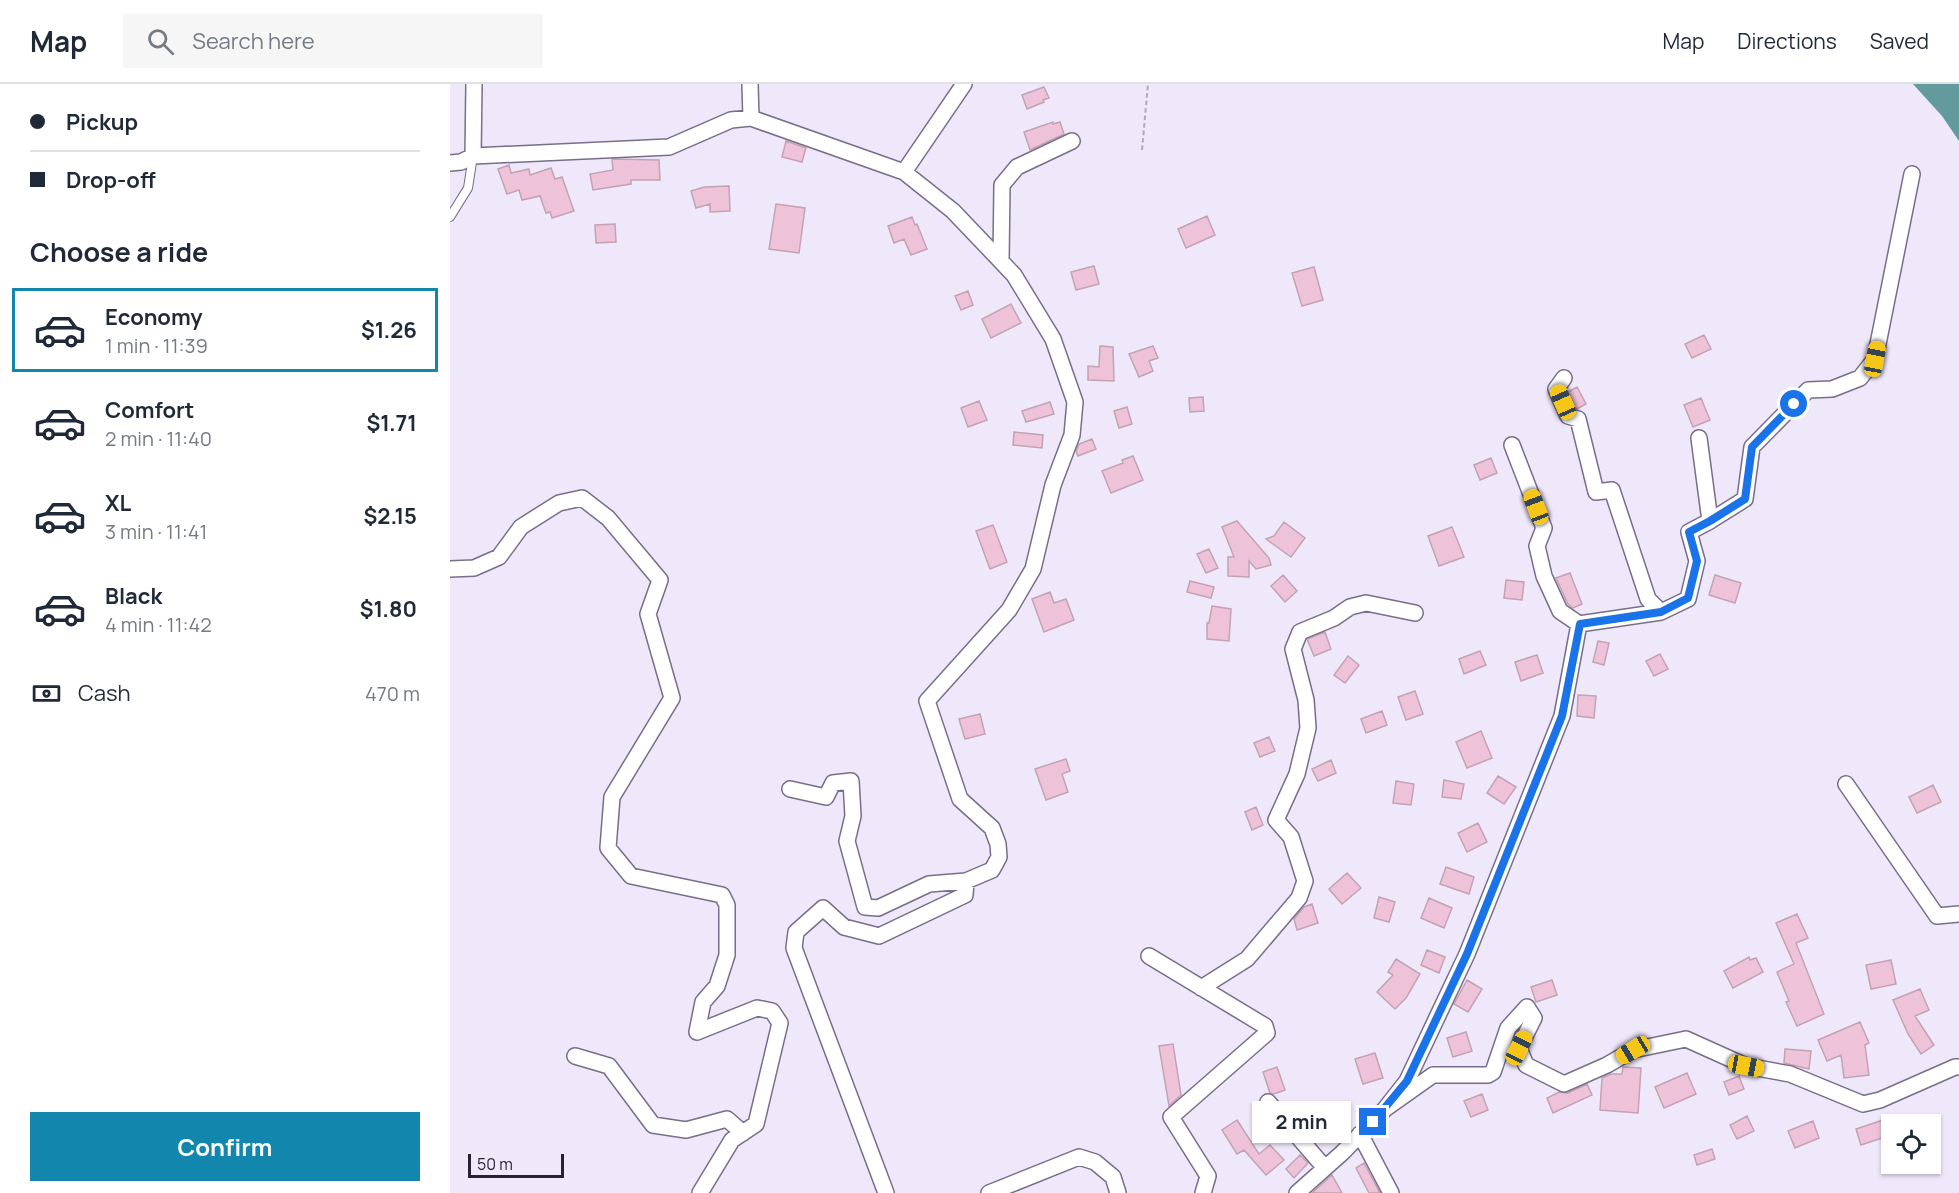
<!DOCTYPE html>
<meta charset="utf-8">
<style>
:root{--surface:#fff;--page:#f6f6f7;--text:#1f2937;--muted:#747a83;--line:#e0e1e3;--accent:#1286ac}
body{margin:0;font-family:Manrope,sans-serif;background:var(--page);color:var(--text);height:100vh;display:flex;flex-direction:column;font-size:22px;white-space:nowrap}
*{box-sizing:border-box;margin:0}
p{font-size:20px;color:var(--muted)}
.icon{flex:none;width:33px;height:33px;fill:none;stroke:currentColor;stroke-width:2;stroke-linecap:round;stroke-linejoin:round}
.map{position:relative;flex:1;overflow:hidden}
.details{display:flex;flex-direction:column;background:var(--surface);width:450px}
.details>*{flex:none}
.guide{display:grid;align-content:center;height:132px;padding:0 30px;background:var(--surface)}
.controls{position:absolute;left:1431px;top:1030px;display:grid;gap:12px}
.controls a{display:grid;place-items:center;width:60px;height:60px;border-radius:0px;background:var(--surface);box-shadow:0 2px 4px #0004;font-size:30px}
.scale{position:absolute;left:18px;bottom:15px;width:96px;box-sizing:border-box;padding-left:6px;border:3px solid #27232e;border-top:0;font-size:16px;line-height:21px;white-space:nowrap;color:#27232e;-webkit-text-stroke:4px #efe8fb;paint-order:stroke}
.end{position:absolute;width:27px;height:27px;margin:-14px;border:8px solid #1a73e8;background:#fff;box-shadow:0 0 0 3px #fff}
.from{border-radius:50%}
.bubble{position:absolute;height:42px;border-radius:0px;background:var(--surface);box-shadow:0 2px 4px #0004;font-size:20px;font-weight:700;line-height:42px;text-align:center}
.car{position:absolute;width:18px;height:36px;margin:-18px -9px;border-radius:8px;box-shadow:0 0 4px 2px #0007;background:linear-gradient(#f5c518 24%,#345 0 40%,#f5c518 0 76%,#345 0 86%,#f5c518 0)}
.guide b{display:flex;align-items:center;gap:21px;height:57px;font-size:22px}
.guide b+b{border-top:2px solid var(--line)}
.guide i{width:15px;height:15px;background:var(--text)}
ul{padding:0;list-style:none}
li{display:flex;align-items:center;gap:18px;height:84px;margin:0 12px 9px;padding:0 18px;border:3px solid transparent;border-radius:0px}
li div{flex:1}
li b{display:block;font-size:22px}
li em{font-style:normal;font-weight:700}
li.selected{border-color:var(--accent)}
li>.icon{width:54px;height:54px;stroke-width:1.5}
h2{padding:0 30px;font-size:27px;line-height:72px}
.pay{display:flex;align-items:center;gap:15px;height:66px;padding:0 30px;font-size:22px}
.pay p{margin-inline-start:auto}
.action{display:flex;gap:12px;margin-top:auto;padding:12px 30px}
.action a{flex:1;height:69px;border-radius:0px;background:var(--accent);color:#fff;font-size:24px;font-weight:700;line-height:69px;text-align:center}
header{display:flex;align-items:center;gap:36px;box-sizing:border-box;height:84px;padding:0 30px;background:var(--surface);border-bottom:2px solid var(--line)}
header strong{font-size:28px}
nav{display:flex;gap:33px;margin-inline-start:auto;font-size:21px}
.search{width:420px;height:54px;background:var(--page);display:flex;align-items:center;gap:15px;box-sizing:border-box;padding:0 21px;border-radius:0px;color:var(--muted);font-size:22px}
main{display:flex;flex:1;min-height:0}
.map>svg:first-child{display:block}
.water{fill:#639a9d}
.building{fill:#eec3da;stroke:#c2a2b3;stroke-width:1.5}
.lines{fill:none;stroke-linecap:round;stroke-linejoin:round}
.service-casing{stroke:#786e89;stroke-width:10}
.minor-casing{stroke:#786e89;stroke-width:18}
.path{stroke:#afa9b9;stroke-width:2;stroke-dasharray:4.5 3;stroke-linecap:butt}
.service{stroke:#fff;stroke-width:8}
.minor{stroke:#fff;stroke-width:15}
.route{stroke:#1a73e8;stroke-width:8}
</style>
<header>
<strong>Map</strong>
<div class="search"><svg class="icon" aria-label="search" viewBox="0 0 24 24"><circle cx="10" cy="10" r="6"/><path d="M15 15l6 6"/></svg>Search here</div>
<nav><a>Map</a><a>Directions</a><a>Saved</a></nav>
</header>
<main>
<section class="details">
<div class="guide">
<b><i class="from"></i>Pickup</b>
<b><i></i>Drop-off</b>
</div>
<h2>Choose a ride</h2>
<ul>
<li class="selected"><svg class="icon" aria-label="car" viewBox="0 0 24 24"><path d="M5 17H2v-5l4-1 3-4h7l3 4 3 1v5h-3M9 17h6M6 11h13"/><circle cx="7" cy="17" r="2"/><circle cx="17" cy="17" r="2"/></svg><div><b>Economy</b><p>1 min · 11:39</p></div><em>$1.26</em></li>
<li><svg class="icon" aria-label="car" viewBox="0 0 24 24"><path d="M5 17H2v-5l4-1 3-4h7l3 4 3 1v5h-3M9 17h6M6 11h13"/><circle cx="7" cy="17" r="2"/><circle cx="17" cy="17" r="2"/></svg><div><b>Comfort</b><p>2 min · 11:40</p></div><em>$1.71</em></li>
<li><svg class="icon" aria-label="car" viewBox="0 0 24 24"><path d="M5 17H2v-5l4-1 3-4h7l3 4 3 1v5h-3M9 17h6M6 11h13"/><circle cx="7" cy="17" r="2"/><circle cx="17" cy="17" r="2"/></svg><div><b>XL</b><p>3 min · 11:41</p></div><em>$2.15</em></li>
<li><svg class="icon" aria-label="car" viewBox="0 0 24 24"><path d="M5 17H2v-5l4-1 3-4h7l3 4 3 1v5h-3M9 17h6M6 11h13"/><circle cx="7" cy="17" r="2"/><circle cx="17" cy="17" r="2"/></svg><div><b>Black</b><p>4 min · 11:42</p></div><em>$1.80</em></li>
</ul>
<div class="pay"><svg class="icon" aria-label="cash" viewBox="0 0 24 24"><path d="M3 7h18v10H3z"/><circle cx="12" cy="12" r="2"/></svg>Cash<p>470 m</p></div>
<div class="action"><a>Confirm</a></div>
</section>
<div class="map">
<svg width="1509" height="1109" viewBox="0 0 1509 1109">
<rect width="100%" height="100%" fill="#efe8fb"/>
<!-- water -->
<path class="water" d="M1463 0H1509V57L1492 32Z"/>
<!-- building -->
<path class="building" d="M594 3 599 14 593 16 594 18 577 25 572 11Z
M603 38V40L610 38 614 50 580 66 574 48Z
M336 57 356 64 352 78 332 73Z
M162 75 209 76 210 96H181V100L143 106 140 90 163 86Z
M59 81 61 89 79 85 80 91 101 84 105 95 112 93 124 127 102 134 100 128 96 129 90 112 72 116 69 106 57 110 48 85Z
M279 102 280 127 260 128V120L246 124 241 107 254 103Z
M326 120 355 124 349 169 319 165Z
M757 132 765 151 736 164 728 145Z
M462 133 465 141 467 140 477 165 461 171 454 155 444 159 438 142Z
M165 140 166 158 146 159 145 141Z
M644 182 649 200 626 206 621 188Z
M864 183 873 216 852 222 842 189Z
M518 207 523 221 511 226 505 212Z
M561 220 571 239 541 254 532 235Z
M1254 251 1261 265 1242 274 1235 260Z
M650 262 663 263 664 297 638 296V282L649 283Z
M703 262 708 274 699 277 703 287 689 293 679 270Z
M1127 303 1136 320 1127 325 1125 324 1118 308Z
M753 313 754 327 740 328 739 314Z
M1251 314 1260 336 1243 343 1234 321Z
M529 317 537 336 518 343 511 324Z
M600 318 604 330 576 338 572 327Z
M677 323 682 340 669 344 664 327Z
M564 348 593 351 592 364 563 361Z
M642 355 646 365 628 372 626 367 629 360Z
M683 372 693 396 661 409 652 387 673 379 672 376Z
M1041 374 1047 389 1030 396 1024 381Z
M787 437 819 474 821 481 806 485 799 477V493L778 492V473H784L772 443Z
M834 438 855 454 841 473 816 455 824 452Z
M543 441 557 478 540 485 526 447Z
M1002 443 1014 473 989 482 978 452Z
M759 465 768 484 756 489 747 470Z
M1120 489 1132 520 1123 524 1118 520 1106 494Z
M833 491 847 507 835 518 821 502Z
M1265 491 1291 499 1285 519 1259 511Z
M1056 496 1074 498 1072 516 1054 514Z
M740 497 764 503 761 514 737 508Z
M600 508 604 519 616 515 624 536 594 548 582 515Z
M762 522 781 525 779 557 757 555V539H759Z
M875 548 881 565 864 572 857 555Z
M1148 557 1159 559 1154 581 1143 578Z
M1030 567 1036 581 1014 590 1009 575Z
M1210 570 1218 585 1204 592 1196 577Z
M1087 571 1093 589 1071 597 1065 578Z
M898 572 909 581 895 599 884 591Z
M965 607 973 630 956 636 948 613Z
M1128 611 1146 612 1144 634 1127 632Z
M932 627 937 641 916 649 911 635Z
M530 630 535 650 515 655 509 635Z
M1031 647 1042 674 1017 684 1006 658Z
M819 653 825 667 810 673 804 659Z
M616 675 620 687 612 690 618 708 596 716 585 685Z
M881 676 886 689 868 697 862 685Z
M1048 692 1066 703 1054 720 1037 709Z
M994 696 1014 700 1011 715 992 713Z
M946 697 964 700 961 721 943 719Z
M1483 701 1491 718 1467 729 1459 713Z
M806 723 813 741 802 746 795 728Z
M1028 739 1037 758 1017 768 1008 749Z
M996 783 1024 793 1019 810 990 800Z
M897 789 911 804 892 820 879 805Z
M929 813 945 818 939 838 924 834Z
M979 814 1002 824 994 844 971 834Z
M862 820 868 839 847 846 844 835 854 823Z
M1347 830 1358 854 1346 859 1374 930 1347 942 1336 918 1339 917 1327 888 1344 880 1326 839Z
M977 866 995 873 989 889 971 881Z
M1299 873 1300 876 1306 874 1313 888 1283 904 1274 887Z
M946 875 970 890 956 914 945 925 927 908 943 891 938 888Z
M1441 876 1446 900 1421 905 1416 881Z
M1017 896 1032 905 1018 928 1004 920Z
M1102 896 1107 911 1086 918 1081 903Z
M1470 905 1479 926 1465 932 1484 961 1471 970 1458 950 1443 916Z
M1410 938 1419 959 1415 961 1419 991 1394 994 1391 971 1377 977 1368 956Z
M1016 948 1022 967 1003 973 997 954Z
M723 960 731 1011 719 1022 709 962Z
M1335 965 1361 967 1359 985 1334 979Z
M925 969 933 994 913 1000 905 975Z
M827 983 835 1006 824 1010 820 1009 813 988Z
M1173 983 1191 984 1188 1029 1150 1026 1152 994 1161 990H1172Z
M1237 989 1246 1010 1214 1024 1205 1003Z
M1289 992 1294 1005 1279 1011 1274 998Z
M1137 1000 1142 1011 1103 1029 1097 1014 1109 1008 1118 1009Z
M1032 1010 1038 1026 1021 1033 1014 1017Z
M1297 1032 1304 1047 1287 1055 1280 1041Z
M787 1036 809 1070 820 1061 834 1076 816 1091 794 1066 787 1070 772 1046Z
M1433 1036 1438 1052 1411 1061 1406 1045Z
M1363 1037 1369 1054 1345 1064 1338 1047Z
M1262 1065 1265 1075 1247 1081 1244 1071Z
M850 1071 858 1079 844 1094 836 1085Z
M914 1079 930 1109H919L906 1084Z
M882 1091 892 1109H862Z"/>
<g class="lines">
<!-- service casing -->
<g class="service-casing">
<path id="service" d="M0 133 18 104 23 72"/>
</g>
<!-- minor casing -->
<g class="minor-casing">
<path id="minor" d="M300 0 301 34
M23 72 24 0
M0 79 11 78 23 72 219 63 281 36 301 34 454 88 503 127 564 191 603 255 625 318 622 351 603 401 583 485 559 526 477 617 510 715 542 744 548 760 549 773 542 786 516 797 479 800 428 824 415 823 397 757 403 732 401 697 383 699 376 713 340 705
M454 88 514 0
M551 177 552 101 567 83 622 57
M1114 294 1106 305 1118 332 1128 335 1146 408 1162 406 1198 515 1211 528
M1062 361 1094 444 1087 462 1094 492 1110 527 1129 540 1211 528 1238 515 1247 477 1239 448 1260 437 1249 354
M1260 437 1295 415 1302 363 1358 306 1382 305 1410 294 1425 275 1462 90
M0 485 24 484 49 473 71 443 109 419 132 414 158 434 210 496 198 530 222 614 162 713 158 764 181 792 272 811 277 821V871L267 902 253 918 247 948 307 924 322 927 330 939 306 1040 282 1056 250 1109
M1396 700 1487 832 1509 830
M699 872 815 942 817 949 721 1033 758 1092 753 1109
M751 904 797 875 849 814 855 797 841 753 826 736 847 690 858 644 856 616 843 565 850 548 884 534 900 523 916 519 965 529
M125 972 159 982 203 1041 236 1046 277 1035 293 1049
M818 1018 875 1084
M935 1025 983 991H1038L1043 988 1058 944 1077 923 1084 934 1069 964 1076 981 1114 1000 1157 981 1183 966 1236 955 1296 982 1340 990 1413 1020 1430 1016 1505 983H1509
M910 1050 941 1109
M436 1109 344 864 346 848 373 824 394 843 429 852 515 811 516 797
M539 1109 629 1073 645 1078 663 1093 668 1109
M847 1109 892 1069 935 1025 957 997 1017 870 1112 632 1129 540"/>
</g>
<!-- path -->
<path class="path" d="M692 66 698 0"/>
<!-- service -->
<use href="#service" class="service"/>
<!-- minor -->
<use href="#minor" class="minor"/>
</g>
<g class="lines">
<!-- route -->
<path class="route" d="M923 1038 957 997 1017 870 1112 632 1130 540 1211 528 1238 514 1247 477 1239 448 1260 437 1295 415 1302 363 1344 320"/>
</g>
</svg>
<div class="controls">
<a><svg class="icon" aria-label="locate" viewBox="0 0 24 24"><circle cx="12" cy="12" r="6"/><path d="M12 2v4M12 18v4M2 12h4M18 12h4"/></svg></a>
</div>
<div class="scale">50 m</div>
<i class="end from" style="left:1344px;top:320px"></i>
<i class="end" style="left:923px;top:1038px"></i>
<div class="bubble" style="left:802px;top:1017px;width:99px">2 min</div>
<i class="car" style="left:1425px;top:275px;rotate:11deg"></i>
<i class="car" style="left:1113px;top:318px;rotate:336deg"></i>
<i class="car" style="left:1086px;top:423px;rotate:339deg"></i>
<i class="car" style="left:1069px;top:964px;rotate:26deg"></i>
<i class="car" style="left:1183px;top:966px;rotate:239deg"></i>
<i class="car" style="left:1296px;top:982px;rotate:101deg"></i>
</div>
</main>
